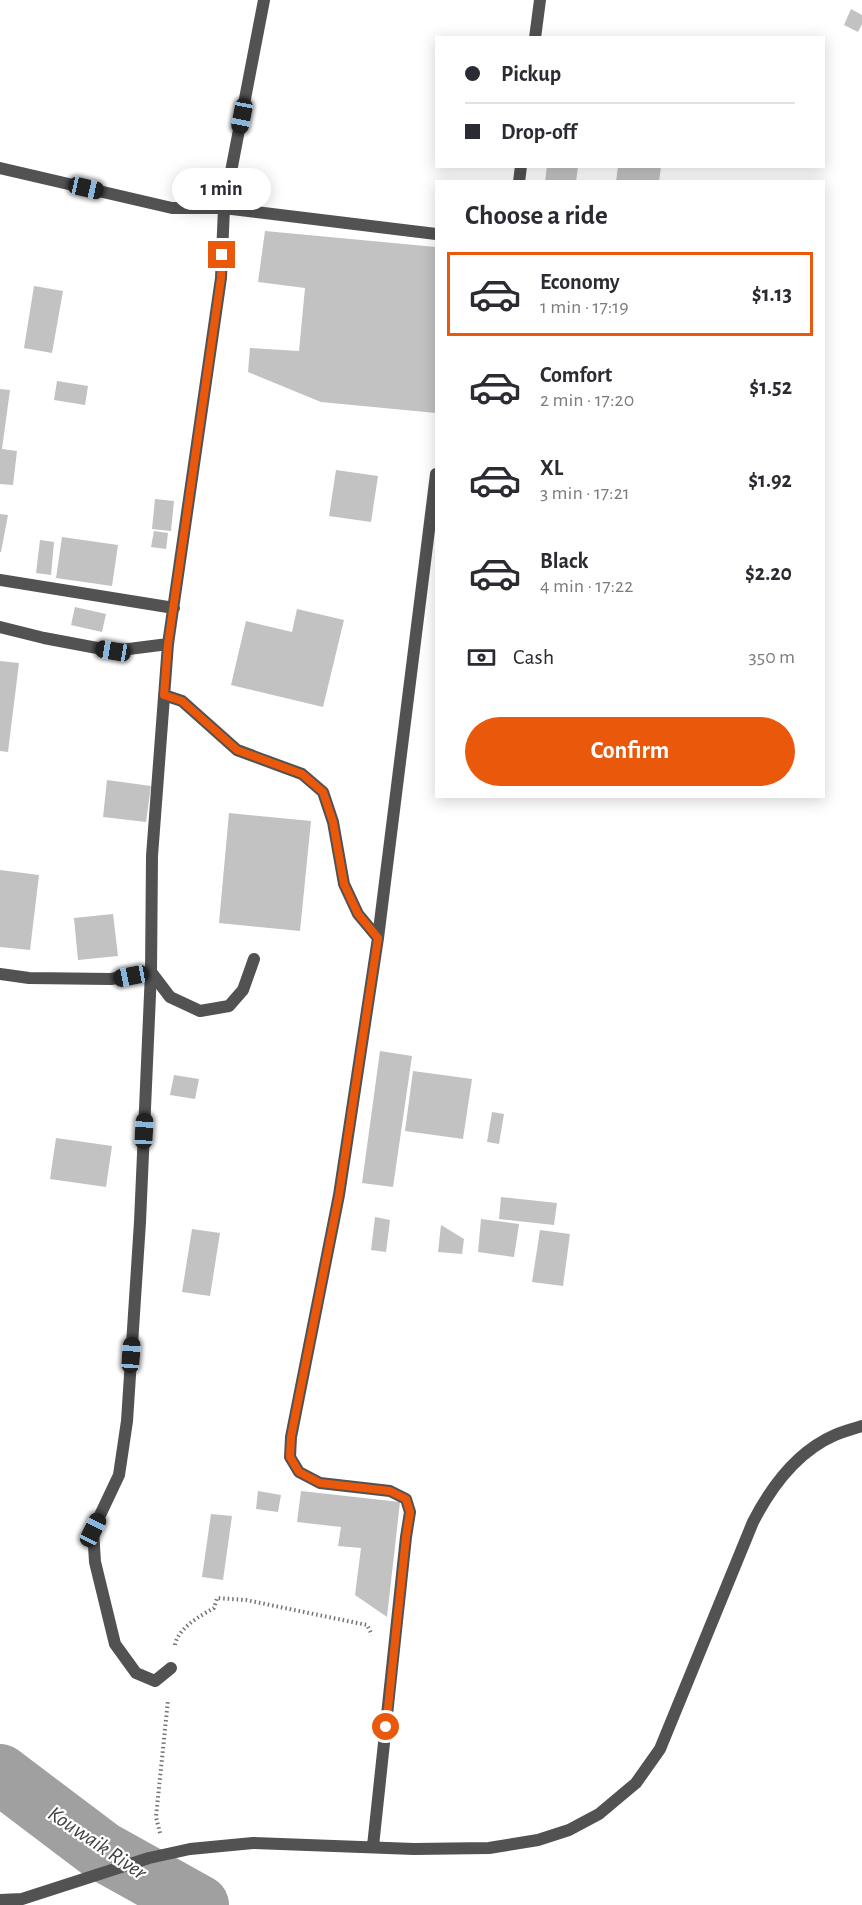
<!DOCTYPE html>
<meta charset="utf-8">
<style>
:root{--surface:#fff;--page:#f7f7f7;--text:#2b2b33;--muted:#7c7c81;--line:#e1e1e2;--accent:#ea580c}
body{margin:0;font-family:"Alegreya Sans",sans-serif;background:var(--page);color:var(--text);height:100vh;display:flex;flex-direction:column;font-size:22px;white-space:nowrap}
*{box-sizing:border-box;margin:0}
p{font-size:20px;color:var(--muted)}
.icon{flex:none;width:33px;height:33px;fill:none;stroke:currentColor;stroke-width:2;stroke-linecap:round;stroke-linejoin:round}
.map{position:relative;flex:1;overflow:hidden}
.sheet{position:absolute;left:435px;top:180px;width:390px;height:618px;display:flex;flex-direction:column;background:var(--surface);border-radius:0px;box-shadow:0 3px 15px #0003}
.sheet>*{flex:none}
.top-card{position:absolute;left:435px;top:36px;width:390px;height:132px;border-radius:0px;box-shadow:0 3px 15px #0003;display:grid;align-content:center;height:132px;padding:0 30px;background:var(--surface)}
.end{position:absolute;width:27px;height:27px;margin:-14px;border:8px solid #ea580c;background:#fff;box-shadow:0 0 0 3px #fff}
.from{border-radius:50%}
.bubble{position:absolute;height:42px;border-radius:21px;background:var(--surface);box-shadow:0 3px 15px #0003;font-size:20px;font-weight:700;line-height:42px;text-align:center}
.car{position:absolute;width:18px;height:36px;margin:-18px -9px;border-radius:8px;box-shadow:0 0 4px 2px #0007;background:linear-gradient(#222 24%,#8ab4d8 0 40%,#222 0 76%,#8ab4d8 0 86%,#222 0)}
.top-card b{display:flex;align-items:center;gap:21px;height:57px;font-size:22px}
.top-card b+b{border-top:2px solid var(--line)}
.top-card i{width:15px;height:15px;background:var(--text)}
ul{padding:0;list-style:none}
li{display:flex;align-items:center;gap:18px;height:84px;margin:0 12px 9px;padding:0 18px;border:3px solid transparent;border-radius:0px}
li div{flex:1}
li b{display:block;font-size:22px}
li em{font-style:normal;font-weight:700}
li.current{border-color:var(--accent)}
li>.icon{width:54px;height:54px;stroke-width:1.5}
h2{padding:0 30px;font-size:27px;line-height:72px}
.pay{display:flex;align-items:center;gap:15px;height:66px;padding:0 30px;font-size:22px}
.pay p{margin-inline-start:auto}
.cta{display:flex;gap:12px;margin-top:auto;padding:12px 30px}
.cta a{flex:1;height:69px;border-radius:36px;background:var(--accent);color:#fff;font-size:24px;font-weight:700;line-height:69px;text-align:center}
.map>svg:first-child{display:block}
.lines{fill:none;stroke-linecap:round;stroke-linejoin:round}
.river{stroke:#a0a0a0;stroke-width:60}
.building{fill:#c2c2c2}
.path{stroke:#747474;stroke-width:4;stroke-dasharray:1.5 3;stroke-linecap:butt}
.minor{stroke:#525252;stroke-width:12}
.route{stroke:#ea580c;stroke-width:8}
.labels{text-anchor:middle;stroke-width:4.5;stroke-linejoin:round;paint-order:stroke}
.water-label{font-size:22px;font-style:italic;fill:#414141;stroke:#fff}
</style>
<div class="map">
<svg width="862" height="1905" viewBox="0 0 862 1905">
<rect width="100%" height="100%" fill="#fff"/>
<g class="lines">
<!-- river -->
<path class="river" d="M0 1774 102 1851 199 1905"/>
</g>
<!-- building -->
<path class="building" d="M851 9 862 15V24L858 32 844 25Z
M547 166H578L576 182H545Z
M618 166H661L659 182H616Z
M265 231 436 247V413L321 402 248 372 250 348 299 351 305 288 258 282Z
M34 286 63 291 52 353 24 348Z
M57 381 88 386 85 405 54 400Z
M0 389 10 390 2 449 17 451 13 485 0 484Z
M336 470 378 476 371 522 329 516Z
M155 499 174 501 171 531 152 529Z
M0 514 8 515 1 552H0Z
M154 531 168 533 166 549 151 547Z
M62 537 118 545 112 586 56 578Z
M40 540 54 542 51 575 36 573Z
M75 607 106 614 102 632 71 625Z
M297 609 344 620 323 707 231 685 246 621 292 632Z
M0 661 19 663 8 752 0 751Z
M107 780 151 786 146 822 103 817Z
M229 813 311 821 300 931 219 923Z
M0 870 39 875 30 950 0 947Z
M113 914 118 956 78 960 74 918Z
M380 1051 412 1056 393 1187 362 1183Z
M413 1071 472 1079 463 1139 405 1131Z
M174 1075 199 1079 195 1099 170 1095Z
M492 1112 504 1114 499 1144 487 1142Z
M56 1138 112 1146 106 1187 50 1179Z
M501 1197 557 1203 554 1225 499 1219Z
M375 1217 390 1220 386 1252 371 1250Z
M481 1219 519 1224 514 1257 478 1252Z
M441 1225 464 1239 462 1254 438 1252Z
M192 1229 220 1233 210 1296 182 1292Z
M540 1230 570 1234 563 1286 532 1282Z
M258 1491 281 1495 278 1512 256 1509Z
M301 1491 400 1502 387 1617 355 1595 361 1548 338 1546 341 1527 297 1522Z
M211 1514 232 1516 223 1580 202 1577Z"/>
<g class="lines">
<!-- path -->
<path class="path" d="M175 1645C178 1628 200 1616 214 1608L217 1598 246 1600 367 1625 372 1635
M160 1833 156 1817 168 1700"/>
<!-- minor -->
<path class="minor" d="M535 38 540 0
M0 168 172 208H224L436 234
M519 182 521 166
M0 580 174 608
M0 627 44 638 113 651 168 644
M164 695 182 701 237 750 302 774 323 792 333 822 344 884 358 914 378 938
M151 972 170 997 200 1011 229 1006 243 990 254 959
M0 974 29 978 111 979 151 972
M171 1668 155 1681 136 1673 115 1644 95 1562 93 1530 119 1475 127 1421 140 1222 151 972 152 856 168 644 221 278 224 208 264 0
M373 1846 406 1537 410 1512 406 1499 390 1491 320 1483 299 1472 290 1457 291 1437 339 1195 378 938 436 474
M0 1900 22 1899 149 1858 190 1849 253 1843 414 1849 489 1848 538 1840 569 1830 599 1814 636 1783 660 1749 753 1522C771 1487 798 1451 835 1435 844 1431 853 1429 862 1426"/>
</g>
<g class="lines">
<!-- route -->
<path class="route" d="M222 255 221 278 168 644 164 695 182 701 237 750 302 774 323 792 333 822 344 884 358 914 378 938 339 1195 291 1437 290 1457 299 1472 320 1483 390 1491 406 1499 410 1512 406 1537 386 1727"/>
</g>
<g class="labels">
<!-- water labels -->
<g class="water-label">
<text transform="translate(98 1842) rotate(34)" y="8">Kouwaik River</text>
</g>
</g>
</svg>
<i class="end from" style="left:386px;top:1727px"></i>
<i class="end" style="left:222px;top:255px"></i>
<div class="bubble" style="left:172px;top:168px;width:99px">1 min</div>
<i class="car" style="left:242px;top:116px;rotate:191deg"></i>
<i class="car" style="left:86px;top:188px;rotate:103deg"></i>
<i class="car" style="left:113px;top:651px;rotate:280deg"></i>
<i class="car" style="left:131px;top:976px;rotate:259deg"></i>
<i class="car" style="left:144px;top:1131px;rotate:3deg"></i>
<i class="car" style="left:131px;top:1355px;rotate:4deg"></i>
<i class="car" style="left:93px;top:1530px;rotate:26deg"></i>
<div class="top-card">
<b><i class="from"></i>Pickup</b>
<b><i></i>Drop-off</b>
</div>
<section class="sheet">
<h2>Choose a ride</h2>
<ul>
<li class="current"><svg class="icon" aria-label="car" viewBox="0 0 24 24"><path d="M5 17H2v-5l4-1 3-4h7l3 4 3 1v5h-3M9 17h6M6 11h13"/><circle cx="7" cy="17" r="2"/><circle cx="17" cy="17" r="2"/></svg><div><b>Economy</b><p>1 min · 17:19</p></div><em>$1.13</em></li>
<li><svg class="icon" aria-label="car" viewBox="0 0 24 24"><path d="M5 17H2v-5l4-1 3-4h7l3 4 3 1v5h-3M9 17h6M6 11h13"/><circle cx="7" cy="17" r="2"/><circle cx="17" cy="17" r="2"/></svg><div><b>Comfort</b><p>2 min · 17:20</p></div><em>$1.52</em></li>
<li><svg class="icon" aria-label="car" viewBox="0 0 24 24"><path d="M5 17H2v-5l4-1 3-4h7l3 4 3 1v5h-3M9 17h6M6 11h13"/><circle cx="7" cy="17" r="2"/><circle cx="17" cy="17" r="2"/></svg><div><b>XL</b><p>3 min · 17:21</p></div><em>$1.92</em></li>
<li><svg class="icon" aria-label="car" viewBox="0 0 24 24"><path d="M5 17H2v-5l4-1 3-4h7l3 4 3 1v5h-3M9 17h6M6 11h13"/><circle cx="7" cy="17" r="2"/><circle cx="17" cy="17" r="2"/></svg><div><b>Black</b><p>4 min · 17:22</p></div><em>$2.20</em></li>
</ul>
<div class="pay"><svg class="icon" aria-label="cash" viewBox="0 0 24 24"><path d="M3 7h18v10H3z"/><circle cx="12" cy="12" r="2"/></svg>Cash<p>350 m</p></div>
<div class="cta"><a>Confirm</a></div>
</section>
</div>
